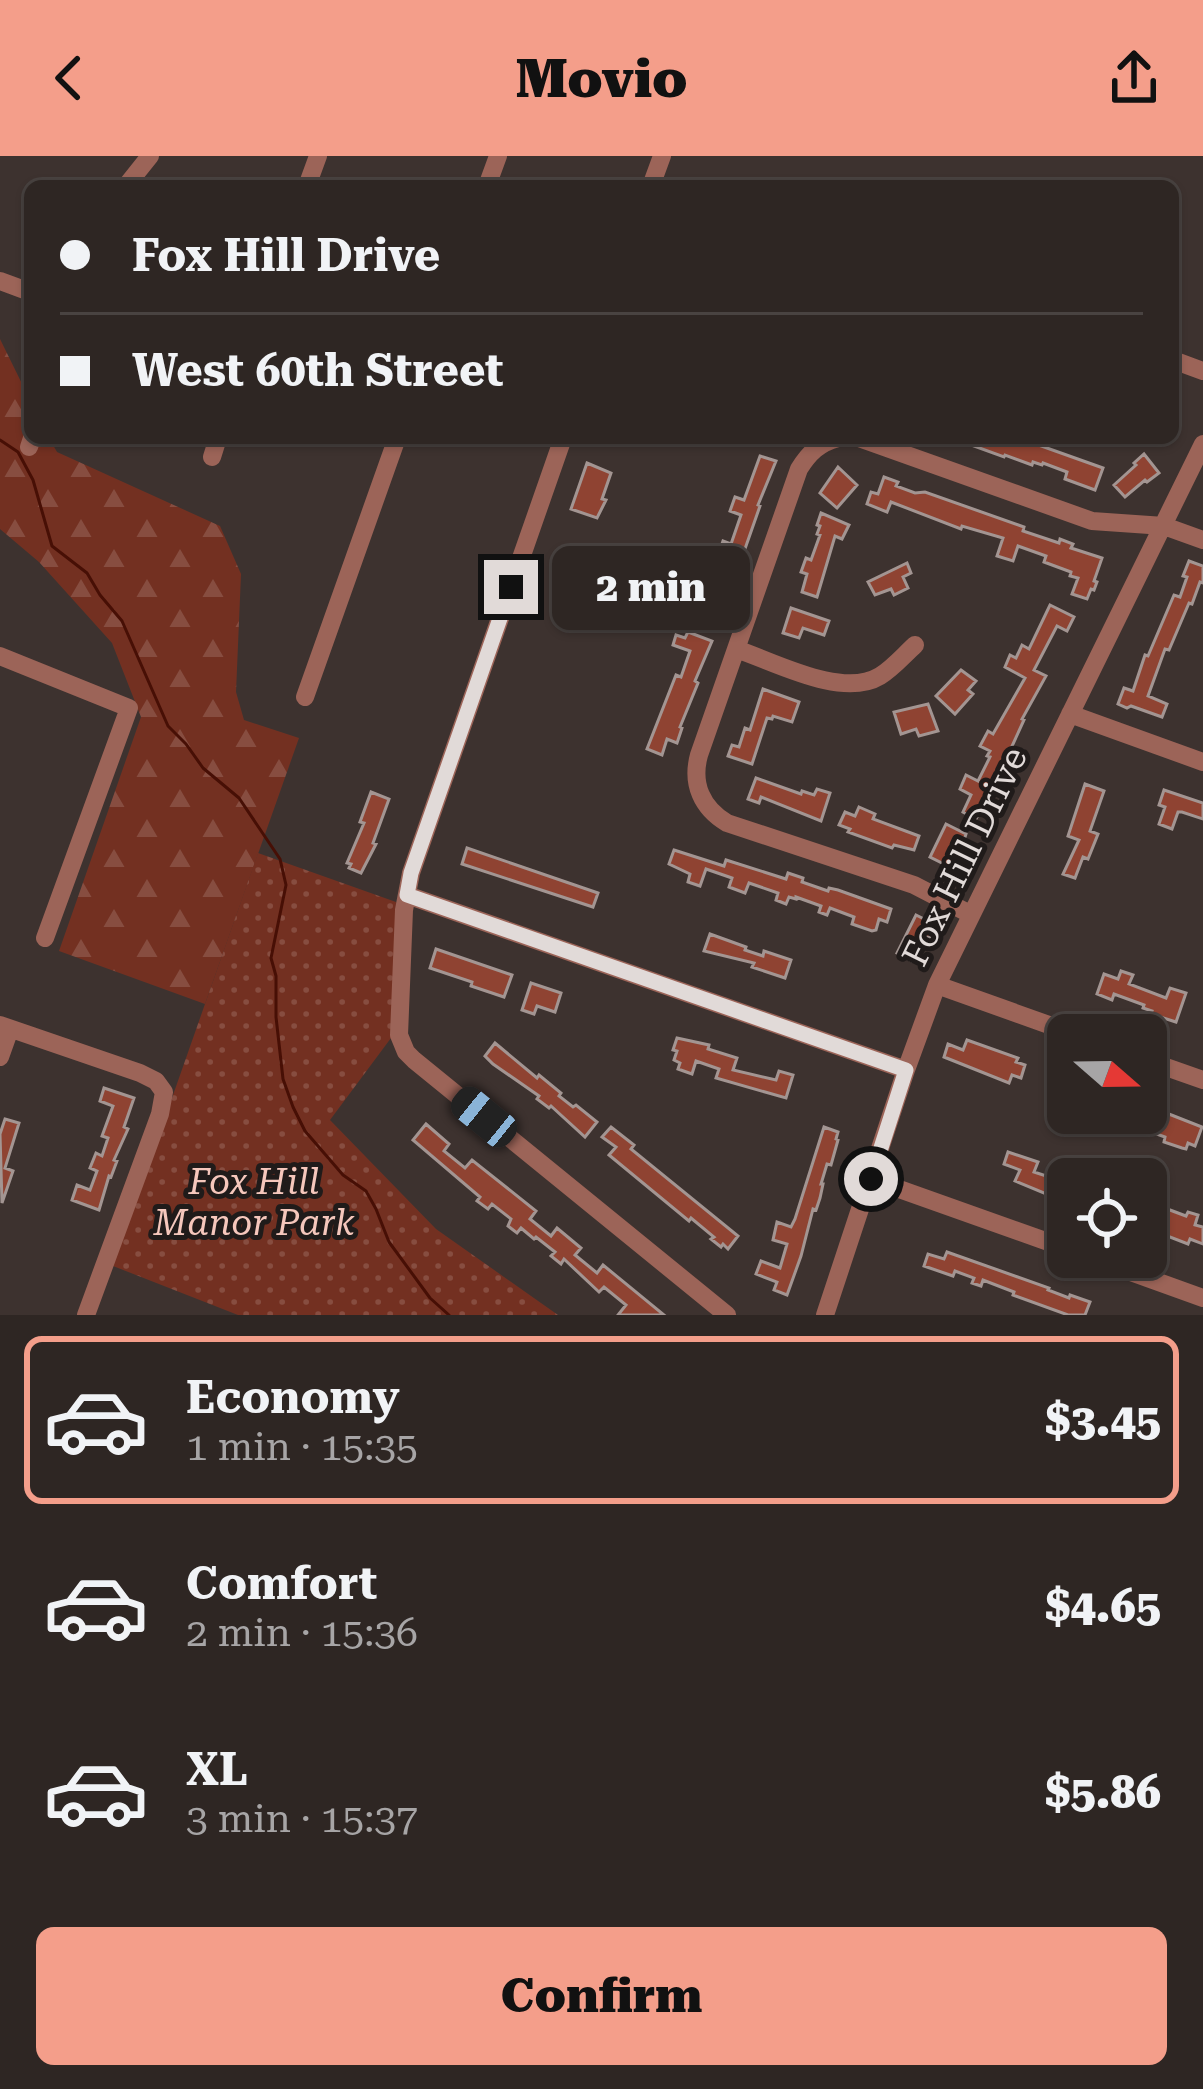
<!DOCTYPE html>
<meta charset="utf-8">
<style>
:root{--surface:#2e2623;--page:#362e2b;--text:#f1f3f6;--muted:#a7a5a6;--line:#494341;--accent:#f49e8a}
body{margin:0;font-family:"Roboto Serif",serif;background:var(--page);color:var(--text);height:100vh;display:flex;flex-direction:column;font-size:45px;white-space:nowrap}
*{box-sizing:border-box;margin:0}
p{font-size:39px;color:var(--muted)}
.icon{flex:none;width:66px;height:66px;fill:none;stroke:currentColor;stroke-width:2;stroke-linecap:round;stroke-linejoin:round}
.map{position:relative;height:1159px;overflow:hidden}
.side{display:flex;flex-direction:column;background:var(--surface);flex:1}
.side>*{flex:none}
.hud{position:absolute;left:24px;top:24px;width:1155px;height:264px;border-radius:18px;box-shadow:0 3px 9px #0004,0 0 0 3px var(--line);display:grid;align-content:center;height:264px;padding:0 36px;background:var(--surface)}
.needle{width:78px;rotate:110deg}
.buttons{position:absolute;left:1047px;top:858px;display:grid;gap:24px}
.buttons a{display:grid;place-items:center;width:120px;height:120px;border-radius:18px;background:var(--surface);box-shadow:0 3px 9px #0004,0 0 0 3px var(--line);font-size:60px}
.end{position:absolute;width:54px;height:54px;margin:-27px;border:15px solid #e1dad8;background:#111;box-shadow:0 0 0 6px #111}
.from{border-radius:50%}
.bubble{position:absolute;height:84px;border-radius:18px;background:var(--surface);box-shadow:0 3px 9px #0004,0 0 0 3px var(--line);font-size:39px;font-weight:800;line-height:84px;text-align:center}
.car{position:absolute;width:36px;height:72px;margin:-36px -18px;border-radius:15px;box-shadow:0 0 9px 3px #0007;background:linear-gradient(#222 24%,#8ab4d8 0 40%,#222 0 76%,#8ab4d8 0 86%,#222 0)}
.hud b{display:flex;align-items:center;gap:42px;height:114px;font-size:45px}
.hud b+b{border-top:3px solid var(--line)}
.hud i{width:30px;height:30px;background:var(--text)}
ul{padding:21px 0 0;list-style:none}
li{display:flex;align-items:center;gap:36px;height:168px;margin:0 24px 18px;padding:0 12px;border:6px solid transparent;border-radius:18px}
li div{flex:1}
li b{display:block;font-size:45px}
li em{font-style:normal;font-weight:800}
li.active{border-color:var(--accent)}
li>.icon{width:108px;height:108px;stroke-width:1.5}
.action{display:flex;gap:24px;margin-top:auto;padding:24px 36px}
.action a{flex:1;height:138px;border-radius:18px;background:var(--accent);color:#111;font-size:48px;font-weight:800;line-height:138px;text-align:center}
header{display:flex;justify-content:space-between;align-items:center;height:156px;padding:0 36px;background:var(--accent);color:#111;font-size:54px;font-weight:800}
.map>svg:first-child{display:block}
.forest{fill:url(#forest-firs)}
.park{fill:url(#park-dots)}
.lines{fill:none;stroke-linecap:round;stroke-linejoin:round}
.stream{stroke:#470f05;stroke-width:3}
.building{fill:#8f4332;stroke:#a39592;stroke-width:3}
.minor{stroke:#9c6458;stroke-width:18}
.route{stroke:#e1dad8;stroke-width:15}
.labels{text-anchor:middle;stroke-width:10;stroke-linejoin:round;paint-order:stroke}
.street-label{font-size:36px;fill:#e1dad8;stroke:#201b1a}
.park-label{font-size:36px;font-style:italic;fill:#f5c7bc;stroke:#201b1a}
</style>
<header><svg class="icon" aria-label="back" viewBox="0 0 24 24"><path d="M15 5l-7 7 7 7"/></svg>Movio<svg class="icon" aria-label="share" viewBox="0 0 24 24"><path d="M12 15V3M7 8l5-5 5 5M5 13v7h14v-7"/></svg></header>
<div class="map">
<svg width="1203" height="1159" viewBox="0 0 1203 1159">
<defs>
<pattern id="forest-firs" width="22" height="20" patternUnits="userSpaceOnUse" patternTransform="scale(3)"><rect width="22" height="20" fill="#733021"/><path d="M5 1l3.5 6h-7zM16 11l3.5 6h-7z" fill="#874d40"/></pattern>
<pattern id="park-dots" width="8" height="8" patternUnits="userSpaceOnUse" patternTransform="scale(3)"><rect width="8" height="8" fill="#733021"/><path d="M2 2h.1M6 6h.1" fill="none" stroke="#874d40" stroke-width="1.8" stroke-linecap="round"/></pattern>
</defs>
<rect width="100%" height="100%" fill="#3d322f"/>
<!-- forest -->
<path class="forest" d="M0 183 30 244V282H49L57 296 220 370 241 418 236 536 244 564 299 582 205 848 59 795 141 561 112 487 39 406 0 373Z"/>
<!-- park -->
<path class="park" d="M258 697 396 746 391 882 330 964 436 1073 558 1159H238L113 1110Z"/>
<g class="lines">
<!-- stream -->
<path class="stream" d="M0 284 18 296 33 324 52 390 87 417 100 439 122 465 168 570 186 588 203 612 239 642 280 703 286 729 271 802 276 820V861L283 923 293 951 305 975 343 1019 366 1035 376 1053 389 1086 430 1142 449 1159"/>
</g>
<!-- building -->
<path class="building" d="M952 282H1019L1103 312 1095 334 1065 323 1067 316 1043 307 1042 309 1033 306 1032 309 1005 299 1004 301Z
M1144 298 1159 317 1147 326 1145 324 1125 341 1114 329 1136 309 1134 307Z
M760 300 776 305 758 349 760 350 719 467 698 460 719 409 715 408 723 385 731 388 741 359 730 355 735 341 744 344Z
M587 307 611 317 602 343 606 344 597 362 571 353Z
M838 311 857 329 837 352 820 337Z
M884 321 898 326 896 330 915 337 925 336 1024 371 1023 375 1059 387 1060 383 1073 388 1071 392 1102 402 1094 425 1097 426 1094 434 1091 433 1087 443 1072 438 1078 422 1070 420 1071 416 1044 406 1046 400 1018 390 1013 405 997 400 1003 382 962 370 961 373 891 346 887 356 867 348 871 336 878 338Z
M821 357 849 369 842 383 835 380 817 441 802 436 807 418 801 416 806 402 811 404 820 379 817 378 820 370 817 369Z
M1189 405 1203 410V427L1200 426 1192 448 1189 447 1169 494 1165 493 1148 540 1167 548 1162 561 1131 550 1127 552 1118 548 1124 532 1133 535 1145 499 1148 500 1174 439 1180 441 1187 421 1183 420Z
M907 407 911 417 903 421 908 432 894 439 891 433 875 439 868 426Z
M1050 449 1074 461 1067 475 1057 470 1034 514 1046 520 1022 563 1024 564 1007 601 1010 602 1006 611 1003 610 976 663 963 656 971 639 960 633 966 619 978 625 990 601 987 600 990 595 980 590 988 575 993 578 1025 522 1005 511 1010 499 1016 502 1022 489 1029 493Z
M791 452 829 465 824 479 803 472 799 482 783 477Z
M688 476 712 485 695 525 698 527 680 571 682 572 677 587 667 583 662 599 647 593 676 519 681 521 690 495 673 489 676 479 685 482Z
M961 514 976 525 968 534 973 538 955 558 936 540Z
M763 533 799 546 792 566 773 560 772 563 767 562 752 608 728 600 732 589 739 591 745 572 750 574Z
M928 548 938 575 919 580 916 573 901 578 894 556Z
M756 622 801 638 802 635 814 639 817 633 830 637 821 665 761 641 759 647 748 643Z
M1085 628 1104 635 1090 675 1098 678 1088 703 1083 701 1075 722 1063 718 1079 684 1068 680Z
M1164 634 1203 647V663L1182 656H1178L1172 673 1159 668 1165 651 1159 649Z
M371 636 389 643 373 687 376 688 361 717 349 712 351 708 347 707 364 667 360 666Z
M859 651 875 658 873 663 919 680 914 694 894 689 892 692 848 676 850 673 839 669 845 656 855 660Z
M946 668 966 678 958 702 955 701 950 711 930 701Z
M467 692 598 737 593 751 462 708Z
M674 694 724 710 726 704 786 723 788 717 803 722 802 726 828 735 829 732 838 734 891 753 887 766 879 763 876 774 872 775 852 768 854 761 830 752 827 759 819 756 821 750 796 741V743L789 741 786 748 776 744 778 737 749 727 745 737 729 731 732 722 706 713 700 730 688 726 690 718 669 708Z
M916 759 936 769 929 782 924 780 912 805 897 797Z
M710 778 746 791 745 794 763 800 764 795 791 804 785 822 752 811 754 807 704 795Z
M436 793 512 819 504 841 471 830 472 826 430 812Z
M1121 815 1133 819 1129 828 1166 842 1170 832 1186 837 1176 866 1151 858 1152 855 1143 852 1144 849 1114 838 1112 844 1097 838 1104 818 1118 823Z
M531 827 561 837 555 856 537 850 534 858 522 854Z
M677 882 709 889 708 893 737 902 733 914 776 924 779 915 793 919 786 942 716 922 719 913 696 905 692 918 678 913 680 907 674 904 677 895 673 894Z
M967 884 1018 902 1016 906 1025 909 1021 922 1012 919 1009 927 944 901 948 888 963 894Z
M495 887 537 922 539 919 561 937 559 940 573 951 576 949 597 966 585 981 551 950 549 952 537 943 539 940 493 908 485 900Z
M104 932 134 942 124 971 128 973 114 1004 117 1005 111 1021 109 1020 99 1054 72 1044 77 1029 90 1034 97 1015 90 1012 96 997 102 1000 108 982 102 980 113 950 100 945Z
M1146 949 1202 971 1195 990 1188 987 1186 993 1182 992 1164 986 1165 981 1121 965 1124 957H1146Z
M5 963 19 967 5 1012 13 1015 2 1047 0 978Z
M426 968 449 988 444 995 465 1012 472 1004 536 1055 530 1063 551 1080 557 1072 581 1092 575 1099 597 1117 603 1109 664 1159H618L626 1149 604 1131 599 1136 564 1103 561 1108 551 1100 555 1096 536 1081 534 1083 521 1072 517 1077 508 1070 511 1063 492 1048 488 1053 477 1045 480 1041 413 984Z
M611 971 634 989 631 993 738 1080 728 1093 723 1088 721 1091 711 1083 714 1081 691 1062 689 1065 609 999 616 991 602 981Z
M824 971 838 976 836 983 838 984 831 1009 827 1008 821 1028H823L820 1042 816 1054 813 1053 801 1100 787 1139 774 1134 777 1126 756 1118 761 1105 780 1112 787 1088 773 1084 777 1066 791 1071 795 1063Z
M1008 996 1038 1006 1034 1016 1068 1027V1047L1015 1025 1020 1014 1004 1008Z
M1146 1045 1186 1060 1188 1056 1198 1059 1195 1069 1203 1071V1088L1190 1083 1188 1088 1149 1073 1153 1062 1146 1059Z
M947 1096 1049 1132 1048 1134 1069 1142 1070 1139 1090 1146 1085 1159H1068L1013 1139 1014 1136 983 1124 981 1130 972 1127 974 1122 955 1115 953 1120 924 1110 928 1098 944 1103Z"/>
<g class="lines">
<!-- minor -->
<path class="minor" d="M126 30 150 0
M307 30 318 0
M487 30 498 0
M651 30 662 0
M0 125 30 136
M1173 204 1203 215
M563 282 411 717 404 754 399 879 406 896 414 904 727 1159
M838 282C819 287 809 297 799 313L699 599C691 628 702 652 727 667L914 729 970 758
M859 282 1092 365 1164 370 1203 384
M29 291 32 282
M212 301 218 282
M736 493C775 506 842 543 880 520 893 512 904 499 915 489
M0 500 129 552 45 782
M305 541 397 282
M1070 558 1203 606
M407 739 906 914
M937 829 1077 879
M0 869 140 917 156 925 164 936 160 958 86 1159
M0 901 10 873
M1146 904 1203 924
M871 1023 1068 1093
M1089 1101 1203 1142
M825 1159 906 914 937 829 1203 288"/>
</g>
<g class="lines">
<!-- route -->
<path class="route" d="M511 431 411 717 407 739 906 914 871 1023"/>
</g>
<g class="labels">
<!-- street labels -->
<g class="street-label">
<text transform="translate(964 700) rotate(-64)" y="13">Fox Hill Drive</text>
</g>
<!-- park labels -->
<g class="park-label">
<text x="254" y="1038">Fox Hill<tspan x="254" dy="41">Manor Park</tspan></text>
</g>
</g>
</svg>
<div class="buttons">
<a><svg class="needle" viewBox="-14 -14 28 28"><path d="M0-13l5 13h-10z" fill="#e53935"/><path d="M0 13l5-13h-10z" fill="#a7a5a6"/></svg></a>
<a><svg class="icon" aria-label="locate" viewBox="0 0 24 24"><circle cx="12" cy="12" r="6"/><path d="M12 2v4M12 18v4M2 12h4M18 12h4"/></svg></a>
</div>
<i class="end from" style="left:871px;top:1023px"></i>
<i class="end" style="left:511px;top:431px"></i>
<div class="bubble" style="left:552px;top:390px;width:198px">2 min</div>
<i class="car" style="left:484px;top:961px;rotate:309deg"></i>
<div class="hud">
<b><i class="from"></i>Fox Hill Drive</b>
<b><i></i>West 60th Street</b>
</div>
</div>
<section class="side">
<ul>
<li class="active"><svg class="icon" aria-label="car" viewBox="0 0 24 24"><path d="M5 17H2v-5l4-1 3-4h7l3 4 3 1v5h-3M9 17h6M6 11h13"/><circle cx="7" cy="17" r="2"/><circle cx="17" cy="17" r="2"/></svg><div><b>Economy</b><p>1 min · 15:35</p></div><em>$3.45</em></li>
<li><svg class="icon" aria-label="car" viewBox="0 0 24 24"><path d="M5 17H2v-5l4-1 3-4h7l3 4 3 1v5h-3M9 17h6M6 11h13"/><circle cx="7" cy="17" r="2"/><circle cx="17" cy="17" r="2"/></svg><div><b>Comfort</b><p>2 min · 15:36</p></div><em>$4.65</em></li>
<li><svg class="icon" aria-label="car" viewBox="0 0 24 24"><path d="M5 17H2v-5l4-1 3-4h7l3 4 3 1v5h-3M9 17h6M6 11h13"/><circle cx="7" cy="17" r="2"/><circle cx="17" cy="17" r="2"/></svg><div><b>XL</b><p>3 min · 15:37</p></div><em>$5.86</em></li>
</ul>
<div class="action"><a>Confirm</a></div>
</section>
